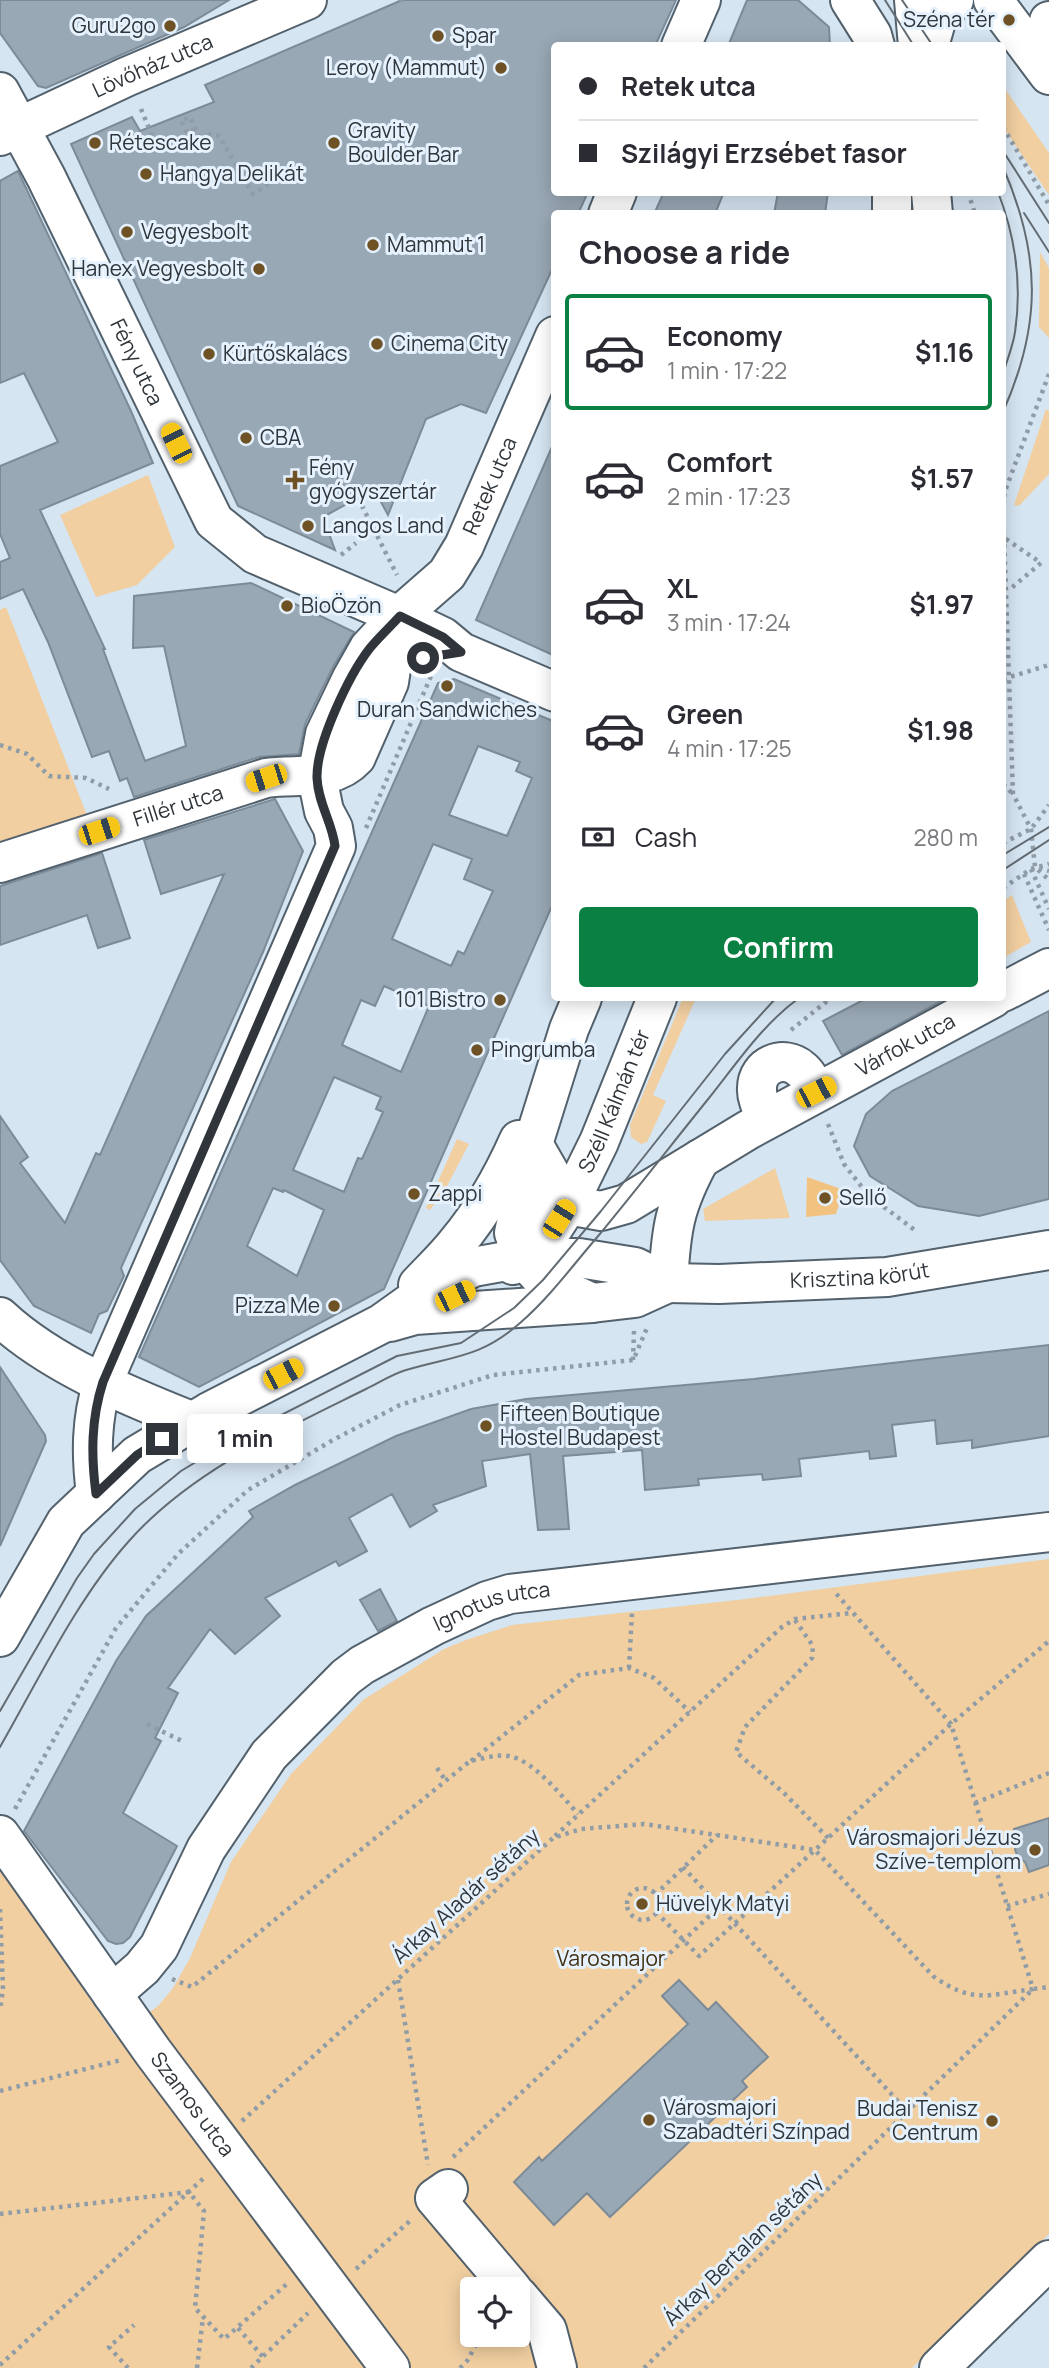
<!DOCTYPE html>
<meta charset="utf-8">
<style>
:root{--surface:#fff;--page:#f7f7f7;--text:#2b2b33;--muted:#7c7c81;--line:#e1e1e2;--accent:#0b8043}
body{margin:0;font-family:Manrope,sans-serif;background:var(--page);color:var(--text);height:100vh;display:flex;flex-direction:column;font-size:26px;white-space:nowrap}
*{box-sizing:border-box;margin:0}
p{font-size:23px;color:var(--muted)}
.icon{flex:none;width:38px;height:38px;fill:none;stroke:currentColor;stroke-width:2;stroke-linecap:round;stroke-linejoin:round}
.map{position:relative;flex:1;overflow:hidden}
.side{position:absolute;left:551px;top:210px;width:455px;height:791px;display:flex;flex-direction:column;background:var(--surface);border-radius:7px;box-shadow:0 4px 18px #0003}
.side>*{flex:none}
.top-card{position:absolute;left:551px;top:42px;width:455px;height:154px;border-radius:7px;box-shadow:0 4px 18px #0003;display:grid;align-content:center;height:154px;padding:0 28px;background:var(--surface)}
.controls{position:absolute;left:460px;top:2277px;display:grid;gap:14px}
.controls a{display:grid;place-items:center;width:70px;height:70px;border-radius:7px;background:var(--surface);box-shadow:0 4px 18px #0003;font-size:35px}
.end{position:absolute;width:32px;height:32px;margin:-16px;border:9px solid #2f353a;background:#fff;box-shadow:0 0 0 4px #fff}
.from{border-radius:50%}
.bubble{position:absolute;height:49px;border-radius:7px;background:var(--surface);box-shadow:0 4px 18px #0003;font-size:23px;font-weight:700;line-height:49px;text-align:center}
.car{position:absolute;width:21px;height:42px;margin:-21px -10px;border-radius:9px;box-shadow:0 0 5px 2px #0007;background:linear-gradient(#f5c518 24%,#345 0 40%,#f5c518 0 76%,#345 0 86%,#f5c518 0)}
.top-card b{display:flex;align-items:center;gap:24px;height:66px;font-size:26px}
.top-card b+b{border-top:2px solid var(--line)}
.top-card i{width:18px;height:18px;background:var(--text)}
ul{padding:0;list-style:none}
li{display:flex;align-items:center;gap:21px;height:116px;margin:0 14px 10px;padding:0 14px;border:4px solid transparent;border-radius:7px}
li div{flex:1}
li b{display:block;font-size:26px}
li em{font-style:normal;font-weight:700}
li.active{border-color:var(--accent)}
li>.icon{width:63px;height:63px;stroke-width:1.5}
h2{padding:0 28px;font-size:32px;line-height:84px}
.pay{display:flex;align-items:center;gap:18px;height:77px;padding:0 28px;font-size:26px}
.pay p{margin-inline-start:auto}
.action{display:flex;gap:14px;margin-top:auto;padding:14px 28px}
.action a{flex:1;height:80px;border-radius:7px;background:var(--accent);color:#fff;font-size:28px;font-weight:700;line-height:80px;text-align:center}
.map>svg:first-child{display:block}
.green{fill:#f1cfa1;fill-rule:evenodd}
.water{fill:#f2c380}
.building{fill:#99a8b5;stroke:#7c8b97;stroke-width:2;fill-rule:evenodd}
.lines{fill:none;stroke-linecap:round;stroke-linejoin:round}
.minor-casing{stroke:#53616c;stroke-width:42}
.major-casing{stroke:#53616c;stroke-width:42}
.path{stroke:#909ca6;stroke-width:4.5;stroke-dasharray:3.5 5;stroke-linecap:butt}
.minor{stroke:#fff;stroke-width:38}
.major{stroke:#fff;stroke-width:38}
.tram{stroke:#636c73;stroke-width:2}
.route{stroke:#2f353a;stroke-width:9}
.poi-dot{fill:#6e5125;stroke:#e5f2fd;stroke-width:2.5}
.labels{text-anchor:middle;stroke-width:6;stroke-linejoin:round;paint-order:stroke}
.poi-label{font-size:21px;fill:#2f353a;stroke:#e5f2fd;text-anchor:start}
.street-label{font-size:21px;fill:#2f353a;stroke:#e5f2fd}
.park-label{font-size:21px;fill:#422f11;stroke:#e5f2fd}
</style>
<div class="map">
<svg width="1049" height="2368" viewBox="0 0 1049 2368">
<rect width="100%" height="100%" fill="#d5e5f2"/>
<!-- green -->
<path class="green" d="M1003 86 1049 153V195L1003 127Z
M1040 252 1049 268V338L1039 327Z
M1046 409 1049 411V474L1019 506 1014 505Z
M148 475 175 547 137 585 96 597 60 515Z
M6 607 88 818 0 846V610Z
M1012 895 1031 942 1003 958V901Z
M683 998H696L653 1095 666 1101 647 1142 641 1144 631 1137 630 1125Z
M457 1139 469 1144 447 1186 430 1210 426 1208Z
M775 1168 790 1218 705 1221 703 1209Z
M1049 1559V2234L912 2368H0V1868L116 2037 158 2006 173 1988 190 1958 231 1862 291 1774 363 1700 444 1649 466 1640 512 1625 746 1599ZM472 2289H518V2334H472Z"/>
<!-- water -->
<path class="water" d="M807 1177 844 1190 836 1214 806 1217Z"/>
<!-- building -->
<path class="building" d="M0 0H229L184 27 46 88 38 86 0 33Z
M402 0H676L655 46H555V192H588L578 214H555V263L486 413 461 404 426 419 388 515 374 489 323 517 335 550 238 506 71 144 132 117 140 131 214 102 205 85Z
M747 0H798L829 27 830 46H728Z
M18 171 131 411 153 463 40 510 105 649H103L145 761 186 746 164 646 133 648 134 596 251 583 354 632 333 667 305 724 299 754 259 757 134 797 127 778 120 781 109 751 92 757 48 642 23 589 0 599V562L10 558 0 534V466L58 442 24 373 0 383V181Z
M664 192H724L715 214H654Z
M778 192H828L825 214H774Z
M555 440V656L476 620Z
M454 679 555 722V899L384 1289 199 1387 139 1357 438 683ZM478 746 520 762 516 771 532 778 507 836 449 815ZM433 844 472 859 464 879 493 891 464 954 458 951 451 966 392 939ZM384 986 429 1006 401 1072 342 1045 361 1000 375 1006ZM334 1077 381 1097 376 1109 383 1112 362 1159 358 1158 344 1192 293 1170ZM273 1188 283 1192 284 1190 324 1210 297 1276 247 1246Z
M275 799 303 851 263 952 121 1268 124 1276 107 1311 99 1314 91 1333 34 1306 0 1260V1116L28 1157 20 1163 65 1223 96 1153 100 1155 224 874 161 894 144 840Z
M102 853 130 938 98 948 87 915 0 945V886Z
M867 998H947L842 1055 823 1021Z
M1049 1011V1199L979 1216 918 1206 870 1176 854 1146 866 1114 892 1091Z
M1049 1345V1436L972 1448V1440L937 1444 935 1420 892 1425 896 1456 870 1459 869 1451 799 1459 801 1476 763 1480 762 1474 698 1479 699 1485 645 1490 642 1450 563 1456 569 1529 538 1530 530 1454 482 1461 486 1486 433 1505 437 1511 410 1527 392 1494 349 1518 367 1551 339 1566 336 1561 265 1598 280 1616 235 1654 210 1629 168 1688 178 1693 155 1738 161 1741 123 1813 177 1846 130 1937 123 1943 116 1944 108 1941 24 1831 116 1661 146 1616 253 1517 249 1511 295 1485 396 1436 471 1409 526 1399 754 1379Z
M0 1367 45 1435 46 1441 0 1546Z
M380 1589 397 1621 378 1631 360 1600Z
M1049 1818V1865L1029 1872 1025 1862 1017 1855 1015 1850 1017 1838 1014 1829Z
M679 1980 708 2010 716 2002 768 2057 742 2081 747 2087 610 2217 587 2193 554 2225 514 2182 539 2157 542 2161 688 2024 662 1996Z"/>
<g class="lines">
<!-- minor casing -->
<g class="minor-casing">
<g id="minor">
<path d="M681 46 701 0"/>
<path d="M929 46 937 18 954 0"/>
<path d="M1043 66 1049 21"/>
<path id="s1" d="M0 92 46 177 214 521 255 554 399 616 443 637 461 652 555 692"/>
<path id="s2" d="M0 136 126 77 307 0"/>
<path d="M608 214 617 192"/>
<path id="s3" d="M0 863 266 778C297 773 332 783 356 757L389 682 399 616"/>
<path d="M1003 992 1049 968"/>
<path d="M767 1119C763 1110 756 1099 757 1088 757 1065 784 1054 801 1069 808 1074 812 1084 816 1092"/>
<path d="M533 1144 568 1205"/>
<path id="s4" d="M505 1186 506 1202 518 1210 568 1205 601 1211 626 1204 748 1130 993 998"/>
<path d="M668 1283C671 1229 674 1207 700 1159"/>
<path d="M0 1317C50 1364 128 1396 191 1421"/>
<path id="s5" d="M96 1494C91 1455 91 1419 103 1382L336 846 333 828 324 811 317 777 325 734 352 678 369 648 399 616 447 574 464 546 555 336"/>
<path id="s6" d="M0 1835 153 2052 390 2368"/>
<path id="s7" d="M112 1994 142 1968 159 1947 206 1849 269 1755 346 1677 362 1665 433 1626 487 1601 510 1594 1049 1532"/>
<path d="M448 2189 435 2198 512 2289"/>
<path d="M518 2296 547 2330 557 2368"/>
<path d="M939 2368 1049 2260"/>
</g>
</g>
<!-- major casing -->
<g class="major-casing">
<g id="major">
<path d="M850 0 872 35 875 46"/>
<path d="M914 0 918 46"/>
<path d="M993 0 1049 75"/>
<path d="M931 192 933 214"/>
<path d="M892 214V192"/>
<path d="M582 998 569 1029 533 1144 514 1233 523 1258 543 1280 592 1303"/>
<path id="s8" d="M513 1265 523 1258 550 1233 568 1205 599 1142 657 998"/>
<path d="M418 1285C431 1271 445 1258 456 1244 482 1213 503 1176 519 1140"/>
<path d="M390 1322 415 1315 592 1303 635 1298 668 1283"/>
<path id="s9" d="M0 1637 66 1522 137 1455 209 1412 381 1324 430 1289 473 1267 523 1258H579L635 1267 668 1283 719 1284 887 1277 1049 1250"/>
</g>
</g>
<!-- path -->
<path class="path" d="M400 0V1
M141 109 154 140
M1003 127 1049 205
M200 138 211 134 219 136 253 194 272 182
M186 147 200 138 190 117 181 121 187 133 194 130
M968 192 975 214
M1049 374 1005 491 1003 505 1013 794 1031 829 1035 867 1049 880
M358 498 397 575
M1006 539 1041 563 1009 590
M341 555 356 543
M1003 679 1049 665
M0 745 27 754 49 776 86 778 109 789
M1003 784 1012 793
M366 828 434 669
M1003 843 1031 829 1049 805
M1039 868 1049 871
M1031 869 1049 909
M1024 874 1049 930
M1003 888 1031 869 1049 864
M791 1030 831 998
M828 1124 844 1164 868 1195 916 1231
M635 1356 647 1328
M633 1360 634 1331
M795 1620 813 1646 812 1658 745 1727 736 1752 784 1793 828 1838
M629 1668 632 1613
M147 1724 182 1741
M471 1761 579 1675 629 1668 654 1678 690 1712
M437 1768 446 1781
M975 1803 1049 1773
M15 1809 116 1628 178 1554 248 1490 333 1440 400 1405 493 1375 633 1360
M555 1836 782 1627 795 1619 851 1613
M683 1867 907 2111
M627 1904a16 16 0 1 1 32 0a16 16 0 1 1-32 0Z
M655 1895 717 1835
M1007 1906 1049 1894
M0 1909 3 1989 0 2010
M656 1912 699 1956 815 1850 933 1976C972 2004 988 1995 1033 1989L951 1724 833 1590
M172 1979 192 1987 470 1761C482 1759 496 1754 509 1756 533 1760 562 1796 578 1814
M398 1980 428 2165
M0 2091 121 2060
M242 2121 553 1838 581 1829 644 1824 815 1850 951 1724 1049 1641
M453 2157 720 1906
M0 2214 189 2192 204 2211 195 2308 224 2339 288 2283
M356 2269 412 2219
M238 2328 263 2357
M0 2365 206 2176
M128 2368 109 2347 134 2325
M197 2368 203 2317
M251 2368 308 2313
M460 2368 467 2361 482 2334
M644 2368 1033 1989 1049 1987"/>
<!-- minor -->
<use href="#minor" class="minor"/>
<!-- major -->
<use href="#major" class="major"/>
<!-- tram -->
<path class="tram" d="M885 0 914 46
M902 0 933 46
M1003 151 1049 223
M1003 167C1041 255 1042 324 1003 412
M998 192C1015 236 1022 285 1015 332 1013 346 1007 360 1003 374
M1024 213 1049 252
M1003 855 1049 827
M1003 870 1049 840
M0 1711 77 1578 94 1554 135 1509 181 1471 234 1439 397 1356 461 1343 514 1308 543 1280 601 1211 725 1054 776 998
M0 1747C39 1679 77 1599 129 1541 191 1471 283 1430 366 1389 379 1383 392 1374 406 1370 453 1356 480 1358 520 1323 550 1297 573 1265 599 1235 636 1190 672 1144 709 1098 737 1063 762 1025 799 998"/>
</g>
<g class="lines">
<!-- route -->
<path class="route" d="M162 1439 137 1455 96 1494C91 1455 91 1419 103 1382L335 846C332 822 318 803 317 778 316 744 349 675 370 648 379 637 390 627 400 616L443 637 461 652 423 658"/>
</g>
<!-- markers -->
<g class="poi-dot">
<circle cx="1009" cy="20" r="7"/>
<circle cx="170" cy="26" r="7"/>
<circle cx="438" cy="36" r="7"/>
<circle cx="501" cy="68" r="7"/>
<circle cx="95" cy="143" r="7"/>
<circle cx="334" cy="143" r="7"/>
<circle cx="146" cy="174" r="7"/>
<circle cx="127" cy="232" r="7"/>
<circle cx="373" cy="245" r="7"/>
<circle cx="259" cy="269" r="7"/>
<circle cx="377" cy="344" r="7"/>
<circle cx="209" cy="354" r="7"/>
<circle cx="246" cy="438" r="7"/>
<path d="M291.5 469.5h7v7h7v7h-7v7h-7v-7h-7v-7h7z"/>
<circle cx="308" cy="526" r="7"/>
<circle cx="287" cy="606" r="7"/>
<circle cx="447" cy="686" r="7"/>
<circle cx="500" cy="1000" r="7"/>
<circle cx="477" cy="1050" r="7"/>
<circle cx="414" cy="1194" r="7"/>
<circle cx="825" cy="1198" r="7"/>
<circle cx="334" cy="1306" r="7"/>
<circle cx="486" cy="1426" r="7"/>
<circle cx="1035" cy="1850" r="7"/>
<circle cx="642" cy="1904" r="7"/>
<circle cx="649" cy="2120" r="7"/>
<circle cx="992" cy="2121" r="7"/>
</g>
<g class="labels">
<!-- poi labels -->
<g class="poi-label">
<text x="995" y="27" text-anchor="end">Széna tér</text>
<text x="156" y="33" text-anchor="end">Guru2go</text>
<text x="452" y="43">Spar</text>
<text x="487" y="75" text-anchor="end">Leroy (Mammut)</text>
<text x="348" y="138">Gravity<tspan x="348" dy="24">Boulder Bar</tspan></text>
<text x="109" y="150">Rétescake</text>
<text x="160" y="181">Hangya Delikát</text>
<text x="141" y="239">Vegyesbolt</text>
<text x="387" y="252">Mammut 1</text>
<text x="245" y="276" text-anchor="end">Hanex Vegyesbolt</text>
<text x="391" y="351">Cinema City</text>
<text x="223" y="361">Kürtőskalács</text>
<text x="260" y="445">CBA</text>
<text x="309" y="475">Fény<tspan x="309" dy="24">gyógyszertár</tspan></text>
<text x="322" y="533">Langos Land</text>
<text x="301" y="613">BioÖzön</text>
<text x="447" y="717" text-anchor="middle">Duran Sandwiches</text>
<text x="486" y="1007" text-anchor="end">101 Bistro</text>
<text x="491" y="1057">Pingrumba</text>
<text x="428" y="1201">Zappi</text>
<text x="839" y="1205">Sellő</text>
<text x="320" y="1313" text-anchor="end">Pizza Me</text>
<text x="500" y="1421">Fifteen Boutique<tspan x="500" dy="24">Hostel Budapest</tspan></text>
<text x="1021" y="1845" text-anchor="end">Városmajori Jézus<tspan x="1021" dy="24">Szíve-templom</tspan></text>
<text x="656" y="1911">Hüvelyk Matyi</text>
<text x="663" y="2115">Városmajori<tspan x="663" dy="24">Szabadtéri Színpad</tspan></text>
<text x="978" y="2116" text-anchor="end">Budai Tenisz<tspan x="978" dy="24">Centrum</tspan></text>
</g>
<!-- street labels -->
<g class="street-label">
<text dy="7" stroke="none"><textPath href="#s2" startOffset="168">Lövőház utca</textPath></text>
<text dy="7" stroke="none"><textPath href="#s1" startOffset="303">Fény utca</textPath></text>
<text dy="7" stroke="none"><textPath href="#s5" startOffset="1116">Retek utca</textPath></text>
<text dy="7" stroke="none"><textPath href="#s3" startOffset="187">Fillér utca</textPath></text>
<text dy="7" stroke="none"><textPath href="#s4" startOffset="462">Várfok utca</textPath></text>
<text dy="7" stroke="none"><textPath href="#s8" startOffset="196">Széll Kálmán tér</textPath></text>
<text dy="7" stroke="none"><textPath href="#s9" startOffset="1008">Krisztina körút</textPath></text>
<text dy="7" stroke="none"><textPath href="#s7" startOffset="562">Ignotus utca</textPath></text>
<text transform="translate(466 1896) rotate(-42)" y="7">Árkay Aladár sétány</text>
<text dy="7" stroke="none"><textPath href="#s6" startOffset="331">Szamos utca</textPath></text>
<text transform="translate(743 2249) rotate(-44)" y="7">Árkay Bertalan sétány</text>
</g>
<!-- park labels -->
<g class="park-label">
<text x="611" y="1966">Városmajor</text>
</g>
</g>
</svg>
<div class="controls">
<a><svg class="icon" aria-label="locate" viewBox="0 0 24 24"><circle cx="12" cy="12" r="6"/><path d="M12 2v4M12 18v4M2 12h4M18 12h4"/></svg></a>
</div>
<i class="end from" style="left:423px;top:658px"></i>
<i class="end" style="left:162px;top:1439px"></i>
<div class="bubble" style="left:187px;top:1414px;width:116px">1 min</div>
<i class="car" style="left:176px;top:443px;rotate:334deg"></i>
<i class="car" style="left:266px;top:778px;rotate:252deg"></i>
<i class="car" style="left:99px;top:831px;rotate:72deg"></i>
<i class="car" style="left:816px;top:1092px;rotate:63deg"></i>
<i class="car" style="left:559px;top:1219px;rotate:32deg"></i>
<i class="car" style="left:455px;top:1296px;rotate:64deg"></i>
<i class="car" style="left:283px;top:1374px;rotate:63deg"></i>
<div class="top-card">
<b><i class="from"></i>Retek utca</b>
<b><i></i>Szilágyi Erzsébet fasor</b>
</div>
<section class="side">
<h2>Choose a ride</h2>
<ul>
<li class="active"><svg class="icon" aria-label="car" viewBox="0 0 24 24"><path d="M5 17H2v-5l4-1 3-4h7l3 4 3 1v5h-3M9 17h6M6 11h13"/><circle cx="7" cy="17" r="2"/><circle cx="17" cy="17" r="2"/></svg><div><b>Economy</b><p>1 min · 17:22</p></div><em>$1.16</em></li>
<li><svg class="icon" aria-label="car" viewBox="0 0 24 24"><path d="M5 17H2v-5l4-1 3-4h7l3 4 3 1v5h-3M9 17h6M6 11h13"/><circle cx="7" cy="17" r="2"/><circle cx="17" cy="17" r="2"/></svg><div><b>Comfort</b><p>2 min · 17:23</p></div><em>$1.57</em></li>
<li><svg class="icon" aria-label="car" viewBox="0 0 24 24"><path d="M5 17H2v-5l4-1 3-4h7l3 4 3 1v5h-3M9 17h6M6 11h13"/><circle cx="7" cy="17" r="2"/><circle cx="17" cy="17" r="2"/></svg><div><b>XL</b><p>3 min · 17:24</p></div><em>$1.97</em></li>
<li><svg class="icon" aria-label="car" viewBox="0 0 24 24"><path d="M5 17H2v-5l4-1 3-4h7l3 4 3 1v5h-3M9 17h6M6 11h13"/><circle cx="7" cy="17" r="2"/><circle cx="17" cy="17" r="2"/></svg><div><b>Green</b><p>4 min · 17:25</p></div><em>$1.98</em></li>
</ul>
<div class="pay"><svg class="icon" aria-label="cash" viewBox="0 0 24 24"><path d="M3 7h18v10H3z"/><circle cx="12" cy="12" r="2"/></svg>Cash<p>280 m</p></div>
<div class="action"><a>Confirm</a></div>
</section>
</div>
